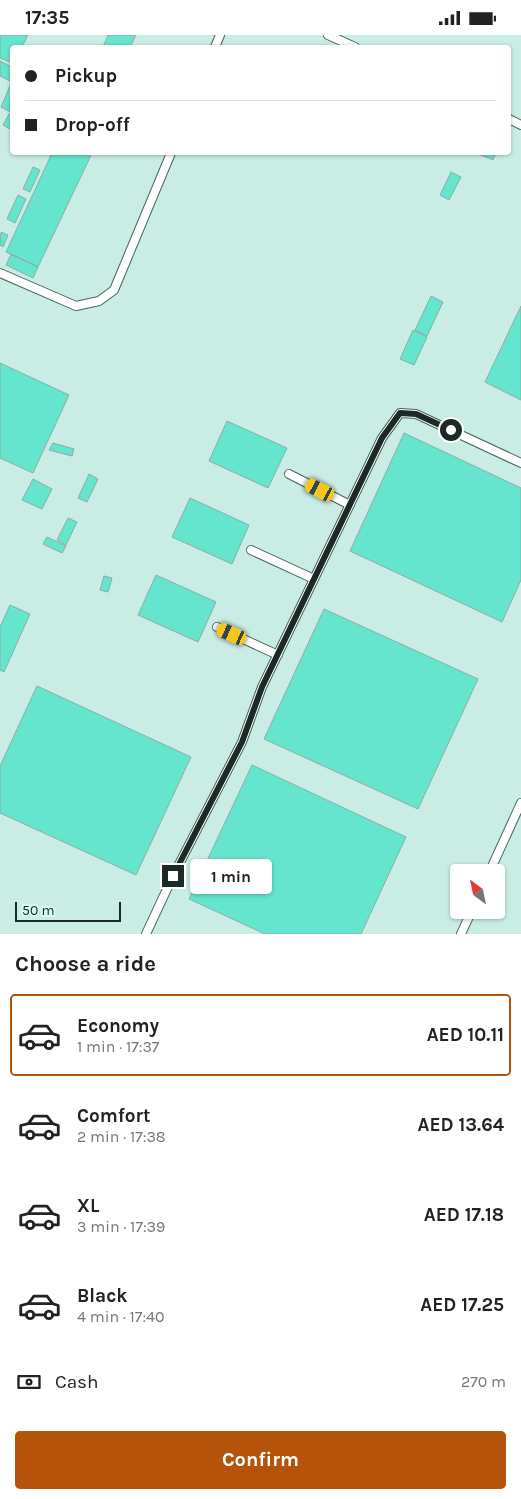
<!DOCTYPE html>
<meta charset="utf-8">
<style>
:root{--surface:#fff;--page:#f2f2f2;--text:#222;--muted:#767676;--line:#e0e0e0;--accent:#b45309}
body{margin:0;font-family:Karla,sans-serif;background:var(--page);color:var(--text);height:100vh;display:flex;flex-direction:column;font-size:19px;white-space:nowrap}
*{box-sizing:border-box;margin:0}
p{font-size:16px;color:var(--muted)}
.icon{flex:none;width:28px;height:28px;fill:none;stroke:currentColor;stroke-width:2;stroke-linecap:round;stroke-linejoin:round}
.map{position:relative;height:899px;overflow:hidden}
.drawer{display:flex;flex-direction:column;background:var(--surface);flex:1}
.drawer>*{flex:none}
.guide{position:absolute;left:10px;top:10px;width:501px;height:110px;border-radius:5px;box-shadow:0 1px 4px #0004;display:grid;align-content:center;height:110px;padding:0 15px;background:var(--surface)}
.needle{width:32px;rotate:327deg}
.controls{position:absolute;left:450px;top:829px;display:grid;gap:10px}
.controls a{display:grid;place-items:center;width:55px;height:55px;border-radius:5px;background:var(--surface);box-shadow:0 1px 4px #0004;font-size:25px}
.scale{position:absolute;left:15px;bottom:12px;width:106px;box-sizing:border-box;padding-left:5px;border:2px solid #1c2a26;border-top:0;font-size:14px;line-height:18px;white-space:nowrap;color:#1c2a26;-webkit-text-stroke:4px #d6fbf2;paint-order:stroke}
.end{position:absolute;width:22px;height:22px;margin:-11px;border:6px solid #1c2a26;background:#fff;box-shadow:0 0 0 2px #fff}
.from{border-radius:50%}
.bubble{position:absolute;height:35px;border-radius:5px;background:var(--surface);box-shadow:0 1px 4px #0004;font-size:16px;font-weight:700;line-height:35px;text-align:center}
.car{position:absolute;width:15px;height:30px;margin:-15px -8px;border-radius:6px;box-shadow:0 0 4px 1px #0007;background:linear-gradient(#f5c518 24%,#345 0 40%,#f5c518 0 76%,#345 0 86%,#f5c518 0)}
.guide b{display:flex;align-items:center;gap:18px;height:48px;font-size:19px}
.guide b+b{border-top:1px solid var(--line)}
.guide i{width:12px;height:12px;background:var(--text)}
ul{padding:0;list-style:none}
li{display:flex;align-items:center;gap:15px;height:82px;margin:0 10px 8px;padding:0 5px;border:2px solid transparent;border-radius:5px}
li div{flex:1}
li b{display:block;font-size:19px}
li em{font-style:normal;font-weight:700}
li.active{border-color:var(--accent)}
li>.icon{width:45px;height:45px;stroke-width:1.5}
h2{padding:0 15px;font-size:22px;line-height:60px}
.pay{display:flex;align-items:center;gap:12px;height:55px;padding:0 15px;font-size:19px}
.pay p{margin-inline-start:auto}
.cta{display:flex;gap:10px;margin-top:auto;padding:10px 15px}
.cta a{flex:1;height:58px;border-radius:5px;background:var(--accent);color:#fff;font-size:20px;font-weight:700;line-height:58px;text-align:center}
.status{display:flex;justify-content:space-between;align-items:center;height:35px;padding:0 25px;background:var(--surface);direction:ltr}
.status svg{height:14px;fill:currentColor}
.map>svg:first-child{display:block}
.building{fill:#65e5cd;stroke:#8baea5}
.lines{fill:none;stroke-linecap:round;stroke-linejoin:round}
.lane-casing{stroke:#44645d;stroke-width:10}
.lane{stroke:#fff;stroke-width:8}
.route{stroke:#1c2a26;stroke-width:6}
</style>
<div class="status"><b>17:35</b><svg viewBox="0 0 49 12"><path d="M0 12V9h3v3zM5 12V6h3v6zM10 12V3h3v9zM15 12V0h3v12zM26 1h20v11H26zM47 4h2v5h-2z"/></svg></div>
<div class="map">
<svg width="521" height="899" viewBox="0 0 521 899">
<rect width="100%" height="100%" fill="#c9ede5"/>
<!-- building -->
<path class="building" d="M0 0H28L22 12H12V28L0 23Z
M108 0H136L130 12H103Z
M0 26 12 32V39L10 46 0 41Z
M12 46V78L1 72Z
M9 79 12 81V95L3 90Z
M52 118H92L38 232 6 217Z
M476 118H496L493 125Z
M33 132 40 135 30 157 23 154Z
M451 137 461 142 449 165 440 160Z
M18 160 26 164 15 188 7 184Z
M1 197 8 200 3 212 0 210Z
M11 219 38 232 33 243 6 230Z
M431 261 443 267 427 301 415 295Z
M521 271V365L485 347Z
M413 295 427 302 414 330 400 324Z
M0 328 69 360 33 438 0 423Z
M227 386 287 413 268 453 209 426Z
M404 398 521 453V545L502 587 350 516Z
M53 408 74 414 72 421 49 415Z
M89 439 98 444 87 467 78 463Z
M33 444 52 454 42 474 22 465Z
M190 463 249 490 232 529 172 502Z
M68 483 77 487 66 510 57 505Z
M47 502 66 511 62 518 43 509Z
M156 540 216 567 198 607 138 580Z
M104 541 112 543 108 557 100 555Z
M10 570 30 579 4 637 0 635V592Z
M324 574 478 644 418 774 264 704Z
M37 651 191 722 136 840 0 778V731Z
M252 730 406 802 361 899H265L189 864Z"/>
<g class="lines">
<!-- lane casing -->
<g class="lane-casing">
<path id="lane" d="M328 0 355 12
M215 12 220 0
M509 84 521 90
M0 238 76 271 99 266 114 255 171 118
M289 439 350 470
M251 515 314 544
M217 592 278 620
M489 838 521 768
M146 899 173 841 242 707 262 652 382 403 400 378 416 379 521 428
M461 899 472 875"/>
</g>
<!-- lane -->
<use href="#lane" class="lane"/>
</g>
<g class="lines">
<!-- route -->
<path class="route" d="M173 841 242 707 262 652 382 403 400 378 416 379 451 395"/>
</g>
</svg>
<div class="controls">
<a><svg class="needle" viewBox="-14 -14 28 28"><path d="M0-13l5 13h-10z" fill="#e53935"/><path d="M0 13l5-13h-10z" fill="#767676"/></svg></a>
</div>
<div class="scale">50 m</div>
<i class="end from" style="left:451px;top:395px"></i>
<i class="end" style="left:173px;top:841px"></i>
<div class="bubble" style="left:190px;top:824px;width:82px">1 min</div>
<i class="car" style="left:320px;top:455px;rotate:297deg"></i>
<i class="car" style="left:232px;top:599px;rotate:294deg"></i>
<div class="guide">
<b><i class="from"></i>Pickup</b>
<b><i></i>Drop-off</b>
</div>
</div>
<section class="drawer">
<h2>Choose a ride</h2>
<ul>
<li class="active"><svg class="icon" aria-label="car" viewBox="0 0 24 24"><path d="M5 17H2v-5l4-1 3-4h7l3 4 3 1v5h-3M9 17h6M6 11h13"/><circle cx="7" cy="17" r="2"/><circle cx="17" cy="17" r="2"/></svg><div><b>Economy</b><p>1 min · 17:37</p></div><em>AED 10.11</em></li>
<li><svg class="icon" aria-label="car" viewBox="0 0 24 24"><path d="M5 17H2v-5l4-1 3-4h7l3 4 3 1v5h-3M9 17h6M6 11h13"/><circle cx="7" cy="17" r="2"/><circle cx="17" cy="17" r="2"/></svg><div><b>Comfort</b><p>2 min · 17:38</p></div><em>AED 13.64</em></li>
<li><svg class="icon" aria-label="car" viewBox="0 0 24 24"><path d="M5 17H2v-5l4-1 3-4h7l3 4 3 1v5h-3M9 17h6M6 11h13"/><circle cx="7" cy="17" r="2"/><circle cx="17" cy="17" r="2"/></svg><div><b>XL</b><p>3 min · 17:39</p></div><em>AED 17.18</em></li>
<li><svg class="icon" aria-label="car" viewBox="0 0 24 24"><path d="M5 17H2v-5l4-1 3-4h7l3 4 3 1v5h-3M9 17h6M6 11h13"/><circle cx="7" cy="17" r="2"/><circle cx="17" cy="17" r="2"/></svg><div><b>Black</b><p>4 min · 17:40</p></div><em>AED 17.25</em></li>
</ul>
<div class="pay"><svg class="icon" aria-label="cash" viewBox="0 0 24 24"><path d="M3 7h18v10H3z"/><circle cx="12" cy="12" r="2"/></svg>Cash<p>270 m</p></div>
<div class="cta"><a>Confirm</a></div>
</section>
